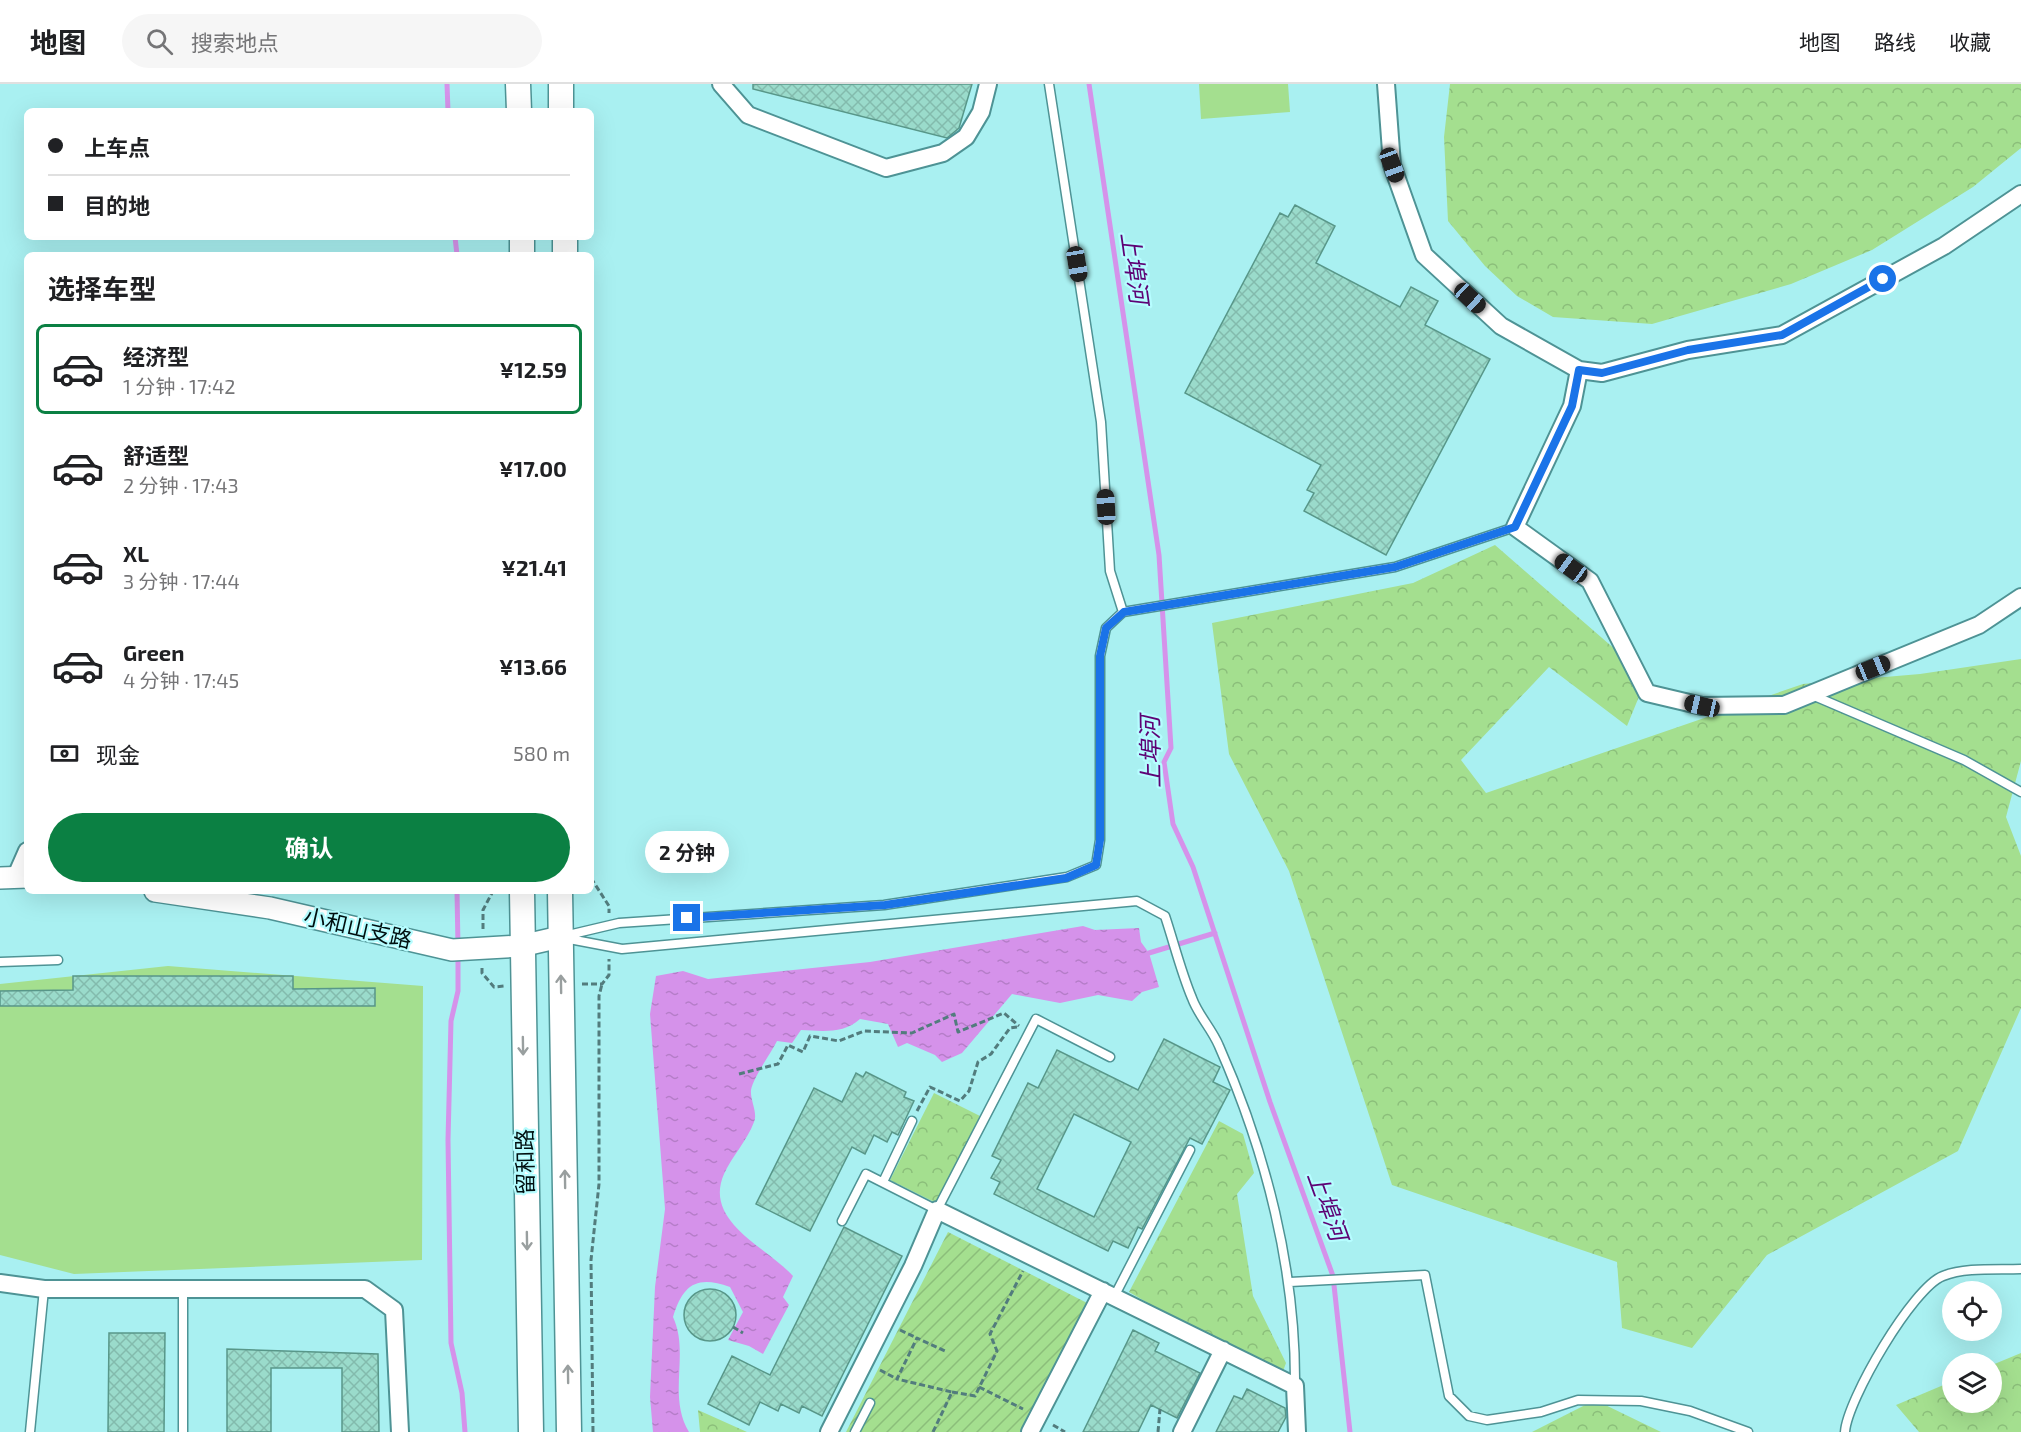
<!DOCTYPE html>
<html lang="zh">
<meta charset="utf-8">
<style>
:root{--surface:#fff;--page:#f6f6f6;--text:#202124;--muted:#757577;--line:#e0e0e0;--accent:#0b8043}
body{margin:0;font-family:"Exo 2","Noto Sans SC",sans-serif;background:var(--page);color:var(--text);height:100vh;display:flex;flex-direction:column;font-size:22px;white-space:nowrap}
*{box-sizing:border-box;margin:0}
p{font-size:20px;color:var(--muted)}
.icon{flex:none;width:33px;height:33px;fill:none;stroke:currentColor;stroke-width:2;stroke-linecap:round;stroke-linejoin:round}
.map{position:relative;flex:1;overflow:hidden}
.side{position:absolute;left:24px;top:168px;width:570px;height:642px;display:flex;flex-direction:column;background:var(--surface);border-radius:9px;box-shadow:0 6px 24px #0002}
.side>*{flex:none}
.top-card{position:absolute;left:24px;top:24px;width:570px;height:132px;border-radius:9px;box-shadow:0 6px 24px #0002;display:grid;align-content:center;height:132px;padding:0 24px;background:var(--surface)}
.tools{position:absolute;left:1942px;top:1197px;display:grid;gap:12px}
.tools a{display:grid;place-items:center;width:60px;height:60px;border-radius:50%;background:var(--surface);box-shadow:0 6px 24px #0002;font-size:30px}
.end{position:absolute;width:27px;height:27px;margin:-14px;border:8px solid #1a73e8;background:#fff;box-shadow:0 0 0 3px #fff}
.from{border-radius:50%}
.bubble{position:absolute;height:42px;border-radius:21px;background:var(--surface);box-shadow:0 6px 24px #0002;font-size:20px;font-weight:700;line-height:42px;text-align:center}
.car{position:absolute;width:18px;height:36px;margin:-18px -9px;border-radius:8px;box-shadow:0 0 4px 2px #0007;background:linear-gradient(#222 24%,#8ab4d8 0 40%,#222 0 76%,#8ab4d8 0 86%,#222 0)}
.top-card b{display:flex;align-items:center;gap:21px;height:57px;font-size:22px}
.top-card b+b{border-top:2px solid var(--line)}
.top-card i{width:15px;height:15px;background:var(--text)}
ul{padding:0;list-style:none}
li{display:flex;align-items:center;gap:18px;height:90px;margin:0 12px 9px;padding:0 12px;border:3px solid transparent;border-radius:9px}
li div{flex:1}
li b{display:block;font-size:22px}
li em{font-style:normal;font-weight:700}
li.selected{border-color:var(--accent)}
li>.icon{width:54px;height:54px;stroke-width:1.5}
h2{padding:0 24px;font-size:27px;line-height:72px}
.pay{display:flex;align-items:center;gap:15px;height:66px;padding:0 24px;font-size:22px}
.pay p{margin-inline-start:auto}
.action{display:flex;gap:12px;margin-top:auto;padding:12px 24px}
.action a{flex:1;height:69px;border-radius:36px;background:var(--accent);color:#fff;font-size:24px;font-weight:700;line-height:69px;text-align:center}
header{display:flex;align-items:center;gap:36px;box-sizing:border-box;height:84px;padding:0 30px;background:var(--surface);border-bottom:2px solid var(--line)}
header strong{font-size:28px}
nav{display:flex;gap:33px;margin-inline-start:auto;font-size:21px}
.search{width:420px;height:54px;background:var(--page);display:flex;align-items:center;gap:15px;box-sizing:border-box;padding:0 21px;border-radius:33px;color:var(--muted);font-size:22px}
.map>svg:first-child{display:block}
.forest{fill:url(#forest-crowns)}
.garden{fill:url(#garden-furrows)}
.pitch{fill:#a4df8f}
.water{fill:url(#water-ripples)}
.lines{fill:none;stroke-linecap:round;stroke-linejoin:round}
.stream{stroke:#d592ea;stroke-width:5}
.building{fill:url(#building-cross-hatch);stroke:#589789;stroke-width:1.5;fill-rule:evenodd}
.service-casing{stroke:#4e9395;stroke-width:11}
.minor-casing{stroke:#4e9395;stroke-width:20}
.tertiary-casing{stroke:#4e9395;stroke-width:24}
.secondary-casing{stroke:#4e9395;stroke-width:27}
.path{stroke:#527c7d;stroke-width:3;stroke-dasharray:6 3;stroke-linecap:butt}
.service{stroke:#fff;stroke-width:8}
.minor{stroke:#fff;stroke-width:16}
.tertiary{stroke:#fff;stroke-width:21}
.secondary{stroke:#fff;stroke-width:24}
.oneway{stroke:#999f9f}
.route{stroke:#1a73e8;stroke-width:8}
.labels{text-anchor:middle;stroke-width:4.5;stroke-linejoin:round;paint-order:stroke}
.street-label{font-size:22px;fill:#000f10;stroke:#b6fdff}
.water-label{font-size:24px;font-style:italic;fill:#5e0274;stroke:#b6fdff}
</style>
<header>
<strong>地图</strong>
<div class="search"><svg class="icon" aria-label="search" viewBox="0 0 24 24"><circle cx="10" cy="10" r="6"/><path d="M15 15l6 6"/></svg>搜索地点</div>
<nav><a>地图</a><a>路线</a><a>收藏</a></nav>
</header>
<div class="map">
<svg width="2021" height="1348" viewBox="0 0 2021 1348">
<defs>
<pattern id="forest-crowns" width="20" height="18" patternUnits="userSpaceOnUse" patternTransform="scale(1.5)"><rect width="20" height="18" fill="#a4df8f"/><path d="M2 6a3 3 0 1 1 6 0M12 15a3 3 0 1 1 6 0" fill="none" stroke="#8bbe7a"/></pattern>
<pattern id="garden-furrows" width="10" height="10" patternUnits="userSpaceOnUse" patternTransform="scale(1.5)"><rect width="10" height="10" fill="#a4df8f"/><path d="M-1 1l2-2M0 10L10 0M9 11l2-2" fill="none" stroke="#8bbe7a"/></pattern>
<pattern id="water-ripples" width="26" height="14" patternUnits="userSpaceOnUse" patternTransform="scale(1.5)"><rect width="26" height="14" fill="#d592ea"/><path d="M2 4q2-2 4 0t4 0M15 11q2-2 4 0t4 0" fill="none" stroke="#b57dc8"/></pattern>
<pattern id="building-cross-hatch" width="8" height="8" patternUnits="userSpaceOnUse" patternTransform="scale(1.5)"><rect width="8" height="8" fill="#9adbcb"/><path d="M0 0l8 8M0 8l8-8" fill="none" stroke="#83bbad"/></pattern>
</defs>
<rect width="100%" height="100%" fill="#a9f0f1"/>
<!-- forest -->
<path class="forest" d="M1450 0H2021V64L1973 103 1872 166 1791 200 1652 240 1553 233 1517 212 1485 182 1448 137 1444 53Z
M1495 461 1647 593 1627 642 1549 583 1461 676 1486 709 1803 600 1920 590 2021 575V677L2006 733 2021 772V924L1958 1067 1767 1171 1692 1264 1622 1244 1617 1178 1392 1101 1289 787 1229 670 1212 539 1413 499Z
M934 1009 980 1032 936 1119 890 1096Z
M1219 1037 1243 1050 1254 1089 1237 1110 1253 1212 1286 1279 1282 1290 1210 1255 1129 1208Z
M2021 1269V1348H1919L1896 1321 1953 1297V1318H1992V1281Z
M1595 1316 1661 1348H1532Z
M698 1326 747 1348H700Z"/>
<!-- garden -->
<path class="garden" d="M948 1148 1091 1221 1026 1348H846Z"/>
<!-- pitch -->
<path class="pitch" d="M1199 0H1288L1290 28 1201 35Z
M168 882 423 902 422 1176 74 1190 0 1171V900Z"/>
<!-- water -->
<path class="water" d="M1083 842 1095 846 1139 844 1141 858 1149 869 1159 903 1142 908 1132 917 1098 911 1060 919 1012 910 962 969 942 978 935 971 907 959 898 963 888 940 860 935C844 950 822 947 801 946L792 959 777 957C771 969 753 994 751 1006 750 1016 758 1029 754 1038 747 1057 732 1072 724 1090 703 1138 767 1163 793 1192L783 1213 789 1221 763 1270 749 1262 728 1256 743 1228 730 1203C697 1191 683 1200 673 1233 690 1269 667 1312 689 1348H653L650 1313 655 1203 665 1125 650 930 656 892 683 887 708 895 870 878Z"/>
<g class="lines">
<!-- stream -->
<path class="stream" d="M447 0 448 27
M1089 0 1159 471 1171 664 1164 678 1173 740 1193 783 1270 1018 1333 1192 1350 1348
M455 153 457 171
M457 807 458 863
M1149 869 1215 849
M458 872V907L451 937 448 1056 451 1259 462 1309 465 1348"/>
</g>
<!-- building -->
<path class="building" d="M753 0H972L959 44 947 54 753 5Z
M1295 121 1335 142 1316 179 1400 223 1411 203 1438 217 1425 241 1490 275 1386 471 1304 427 1314 409 1307 406 1321 381 1185 309 1280 129 1288 133Z
M73 892H293V905L375 904V922H0V907L73 906Z
M1164 955 1220 983 1213 998 1230 1006 1202 1060 1190 1054 1142 1145 1138 1143 1128 1164 1113 1157 1108 1167 994 1110 1000 1098 991 1094 1001 1076 992 1072 1028 999 1038 1004 1057 966 1138 1006ZM1074 1030 1131 1058 1094 1133 1037 1105Z
M866 988 906 1008 904 1013 914 1017 898 1051 892 1048 887 1058 874 1051 865 1070 852 1063 810 1147 756 1120 814 1004 842 1018 856 989 863 993Z
M844 1143 902 1172 822 1332 802 1322 799 1329 781 1320 778 1327 760 1318 749 1341 708 1320 732 1272 770 1291Z
M684 1231a26 26 0 1 1 52 0a26 26 0 1 1-52 0Z
M1133 1246 1159 1259 1155 1267 1200 1289 1177 1334 1151 1321 1138 1348H1083Z
M109 1249H165L164 1348H108Z
M227 1265 378 1270 379 1348H342V1284H271V1348H227Z
M1247 1305 1285 1324 1286 1333 1278 1348H1216L1234 1312 1242 1315Z"/>
<g class="lines">
<!-- service casing -->
<g class="service-casing">
<path id="service" d="M1049 0 1101 338 1110 487 1123 528
M1812 611 1964 676 2021 708
M564 852 619 839 884 821 1067 793 1096 781 1100 756V572L1106 544 1123 528 1395 483 1515 443
M564 854 622 865 1137 817 1165 832C1174 859 1181 888 1192 914 1198 931 1212 945 1219 962 1266 1068 1296 1186 1295 1302
M0 878 58 876
M883 1098 912 1037
M842 1137 866 1090 937 1126 1036 935 1110 973
M1290 1198 1425 1191 1449 1312 1469 1332 1487 1336 1541 1328 1578 1316 1641 1317 1690 1327 1748 1348
M1114 1213 1190 1066
M30 1348 44 1205
M183 1348V1207
M855 1348 870 1319
M1845 1348C1847 1316 1913 1203 1943 1192 1966 1183 1997 1186 2021 1185"/>
</g>
<!-- minor casing -->
<g class="minor-casing">
<path id="minor" d="M721 0 748 31 886 84 943 69 966 53 981 28 988 0
M1386 0 1392 81 1424 171 1501 242 1579 286 1602 289 1688 266 1782 251 1944 162 2021 110
M1579 286 1572 322 1515 443 1590 497 1647 609 1702 622 1784 621 1979 541 2021 513
M16 792 27 767
M0 1199 44 1205H365L394 1226 400 1348
M829 1348 913 1182 937 1126 1295 1302 1297 1348
M1030 1348 1103 1207
M1182 1348 1223 1266"/>
</g>
<!-- tertiary casing -->
<g class="tertiary-casing">
<path id="tertiary" d="M0 794 27 793
M155 807 270 824 452 866 521 862 560 853"/>
</g>
<!-- secondary casing -->
<g class="secondary-casing">
<path id="secondary" d="M518 0 519 27
M561 0V27
M522 153V171
M565 153V171
M522 807 531 1348
M560 807 569 1348"/>
</g>
<!-- path -->
<path class="path" d="M591 794 609 822V829
M483 845V826L493 807
M482 884V889L494 903 504 902
M582 900H602L609 891V875
M739 990 778 980 788 961 803 968 810 952 839 957 864 947 912 949 954 930 958 948 1004 929 1019 942
M917 1027 930 1003 960 1017 969 1007 978 978 991 970 1010 944 1017 943
M733 1243 743 1249
M900 1246 917 1254
M880 1286 897 1295
M979 1303 1023 1325
M952 1308 975 1312 997 1267 990 1250 1023 1187
M1053 1341 1065 1348
M593 1348 591 1176 599 1100V912L602 900
M933 1348 952 1308 897 1295 917 1254 945 1267
M1158 1348 1160 1325"/>
<!-- service -->
<use href="#service" class="service"/>
<!-- minor -->
<use href="#minor" class="minor"/>
<!-- tertiary -->
<use href="#tertiary" class="tertiary"/>
<!-- secondary -->
<use href="#secondary" class="secondary"/>
</g>
<!-- one-way arrows -->
<defs><path id="oneway-shaft" d="M-6 0H5M1.5-3L5.5 0L1.5 3" fill="none" stroke-width="1.6" stroke-linecap="round" stroke-linejoin="round" transform="scale(1.5)"/></defs>
<g class="oneway">
<use href="#oneway-shaft" transform="translate(561 900) rotate(-91)"/>
<use href="#oneway-shaft" transform="translate(523 962) rotate(89)"/>
<use href="#oneway-shaft" transform="translate(565 1095) rotate(-91)"/>
<use href="#oneway-shaft" transform="translate(527 1157) rotate(89)"/>
<use href="#oneway-shaft" transform="translate(568 1290) rotate(-91)"/>
</g>
<g class="lines">
<!-- route -->
<path class="route" d="M687 834 885 821 1066 794 1096 781 1100 756V572L1106 544 1124 528 1395 483 1515 443 1572 322 1579 286 1602 289 1688 266 1782 251 1883 195"/>
</g>
<g class="labels">
<!-- street labels -->
<g class="street-label">
<text transform="translate(358 844) rotate(13)" y="8">小和山支路</text>
<text transform="translate(525 1078) rotate(-91)" y="8">留和路</text>
</g>
<!-- water labels -->
<g class="water-label">
<text transform="translate(1134 184) rotate(82)" y="8">上埠河</text>
<text transform="translate(1151 668) rotate(-91)" y="8">上埠河</text>
<text transform="translate(1327 1122) rotate(70)" y="8">上埠河</text>
</g>
</g>
</svg>
<div class="tools">
<a><svg class="icon" aria-label="locate" viewBox="0 0 24 24"><circle cx="12" cy="12" r="6"/><path d="M12 2v4M12 18v4M2 12h4M18 12h4"/></svg></a>
<a><svg class="icon" aria-label="layers" viewBox="0 0 24 24"><path d="M12 4l9 5-9 5-9-5zM3 14l9 5 9-5"/></svg></a>
</div>
<i class="end from" style="left:1883px;top:195px"></i>
<i class="end" style="left:687px;top:834px"></i>
<div class="bubble" style="left:645px;top:747px;width:84px">2 分钟</div>
<i class="car" style="left:1392px;top:81px;rotate:160deg"></i>
<i class="car" style="left:1077px;top:180px;rotate:171deg"></i>
<i class="car" style="left:1470px;top:214px;rotate:133deg"></i>
<i class="car" style="left:1106px;top:423px;rotate:357deg"></i>
<i class="car" style="left:1571px;top:484px;rotate:306deg"></i>
<i class="car" style="left:1873px;top:584px;rotate:68deg"></i>
<i class="car" style="left:1702px;top:622px;rotate:283deg"></i>
<div class="top-card">
<b><i class="from"></i>上车点</b>
<b><i></i>目的地</b>
</div>
<section class="side">
<h2>选择车型</h2>
<ul>
<li class="selected"><svg class="icon" aria-label="car" viewBox="0 0 24 24"><path d="M5 17H2v-5l4-1 3-4h7l3 4 3 1v5h-3M9 17h6M6 11h13"/><circle cx="7" cy="17" r="2"/><circle cx="17" cy="17" r="2"/></svg><div><b>经济型</b><p>1 分钟 · 17:42</p></div><em>¥12.59</em></li>
<li><svg class="icon" aria-label="car" viewBox="0 0 24 24"><path d="M5 17H2v-5l4-1 3-4h7l3 4 3 1v5h-3M9 17h6M6 11h13"/><circle cx="7" cy="17" r="2"/><circle cx="17" cy="17" r="2"/></svg><div><b>舒适型</b><p>2 分钟 · 17:43</p></div><em>¥17.00</em></li>
<li><svg class="icon" aria-label="car" viewBox="0 0 24 24"><path d="M5 17H2v-5l4-1 3-4h7l3 4 3 1v5h-3M9 17h6M6 11h13"/><circle cx="7" cy="17" r="2"/><circle cx="17" cy="17" r="2"/></svg><div><b>XL</b><p>3 分钟 · 17:44</p></div><em>¥21.41</em></li>
<li><svg class="icon" aria-label="car" viewBox="0 0 24 24"><path d="M5 17H2v-5l4-1 3-4h7l3 4 3 1v5h-3M9 17h6M6 11h13"/><circle cx="7" cy="17" r="2"/><circle cx="17" cy="17" r="2"/></svg><div><b>Green</b><p>4 分钟 · 17:45</p></div><em>¥13.66</em></li>
</ul>
<div class="pay"><svg class="icon" aria-label="cash" viewBox="0 0 24 24"><path d="M3 7h18v10H3z"/><circle cx="12" cy="12" r="2"/></svg>现金<p>580 m</p></div>
<div class="action"><a>确认</a></div>
</section>
</div>
